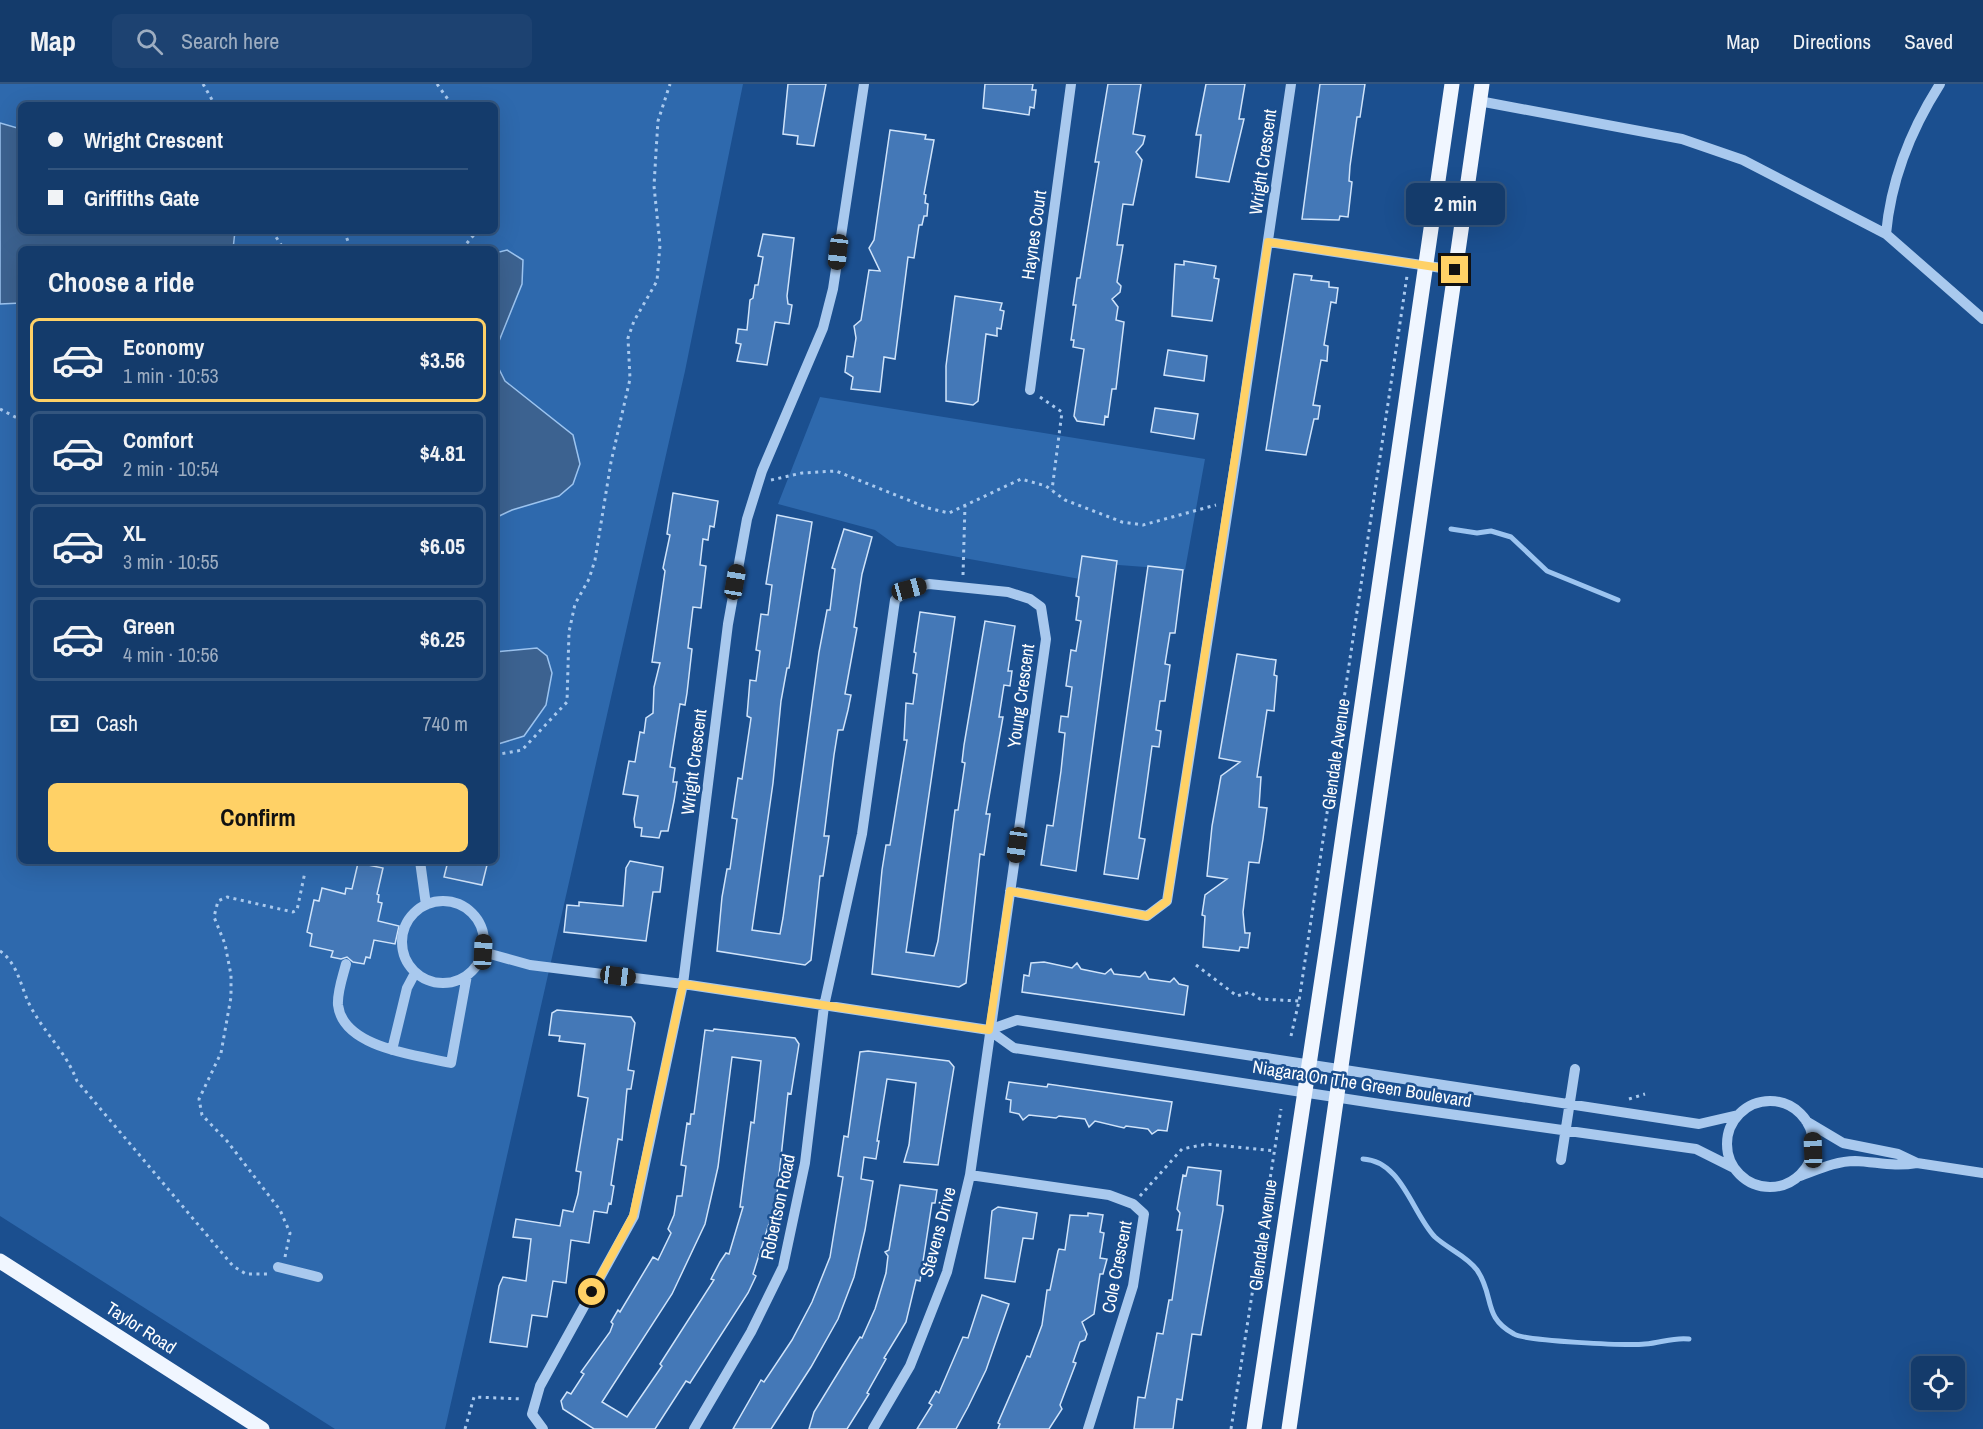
<!DOCTYPE html>
<meta charset="utf-8">
<style>
:root{--surface:#143b6b;--page:#1d4271;--text:#f1f3f6;--muted:#9dadc1;--line:#33557e;--accent:#ffd166}
body{margin:0;font-family:"Archivo Narrow",sans-serif;background:var(--page);color:var(--text);height:100vh;display:flex;flex-direction:column;font-size:22px;white-space:nowrap}
*{box-sizing:border-box;margin:0}
p{font-size:20px;color:var(--muted)}
.icon{flex:none;width:33px;height:33px;fill:none;stroke:currentColor;stroke-width:2;stroke-linecap:round;stroke-linejoin:round}
.map{position:relative;flex:1;overflow:hidden}
.panel{position:absolute;left:18px;top:162px;width:480px;height:618px;display:flex;flex-direction:column;background:var(--surface);border-radius:9px;box-shadow:0 6px 24px #0002,0 0 0 2px var(--line)}
.panel>*{flex:none}
.guide{position:absolute;left:18px;top:18px;width:480px;height:132px;border-radius:9px;box-shadow:0 6px 24px #0002,0 0 0 2px var(--line);display:grid;align-content:center;height:132px;padding:0 30px;background:var(--surface)}
.fabs{position:absolute;left:1911px;top:1272px;display:grid;gap:12px}
.fabs a{display:grid;place-items:center;width:54px;height:54px;border-radius:9px;background:var(--surface);box-shadow:0 6px 24px #0002,0 0 0 2px var(--line);font-size:30px}
.end{position:absolute;width:27px;height:27px;margin:-14px;border:8px solid #ffd166;background:#111;box-shadow:0 0 0 3px #111}
.from{border-radius:50%}
.bubble{position:absolute;height:42px;border-radius:9px;background:var(--surface);box-shadow:0 6px 24px #0002,0 0 0 2px var(--line);font-size:20px;font-weight:700;line-height:42px;text-align:center}
.car{position:absolute;width:18px;height:36px;margin:-18px -9px;border-radius:8px;box-shadow:0 0 4px 2px #0007;background:linear-gradient(#222 24%,#8ab4d8 0 40%,#222 0 76%,#8ab4d8 0 86%,#222 0)}
.guide b{display:flex;align-items:center;gap:21px;height:57px;font-size:22px}
.guide b+b{border-top:2px solid var(--line)}
.guide i{width:15px;height:15px;background:var(--text)}
ul{padding:0;list-style:none}
li{display:flex;align-items:center;gap:18px;height:84px;margin:0 12px 9px;padding:0 18px;border:3px solid var(--line);border-radius:9px}
li div{flex:1}
li b{display:block;font-size:22px}
li em{font-style:normal;font-weight:700}
li.current{border-color:var(--accent)}
li>.icon{width:54px;height:54px;stroke-width:1.5}
h2{padding:0 30px;font-size:27px;line-height:72px}
.pay{display:flex;align-items:center;gap:15px;height:66px;padding:0 30px;font-size:22px}
.pay p{margin-inline-start:auto}
.primary-button{display:flex;gap:12px;margin-top:auto;padding:12px 30px}
.primary-button a{flex:1;height:69px;border-radius:9px;background:var(--accent);color:#111;font-size:24px;font-weight:700;line-height:69px;text-align:center}
header{display:flex;align-items:center;gap:36px;box-sizing:border-box;height:84px;padding:0 30px;background:var(--surface);border-bottom:2px solid var(--line)}
header strong{font-size:28px}
nav{display:flex;gap:33px;margin-inline-start:auto;font-size:21px}
.search{width:420px;height:54px;background:var(--page);display:flex;align-items:center;gap:15px;box-sizing:border-box;padding:0 21px;border-radius:9px;color:var(--muted);font-size:22px}
.map>svg:first-child{display:block}
.green{fill:#2e69ad;fill-rule:evenodd}
.water{fill:#3c6290;stroke:#9cc4f0;stroke-width:1.5}
.lines{fill:none;stroke-linecap:round;stroke-linejoin:round}
.stream{stroke:#9cc4f0;stroke-width:5}
.building{fill:#4478b7;stroke:#cfe3fa;stroke-width:1.5;fill-rule:evenodd}
.path{stroke:#a9c9ee;stroke-width:3;stroke-dasharray:3 4.5;stroke-linecap:butt}
.minor{stroke:#a9c9ee;stroke-width:10}
.major{stroke:#f0f6ff;stroke-width:15}
.route{stroke:#ffd166;stroke-width:8}
.labels{text-anchor:middle;stroke-width:5;stroke-linejoin:round;paint-order:stroke}
.street-label{font-size:18px;fill:#fff;stroke:#1b4f8f}
</style>
<header>
<strong>Map</strong>
<div class="search"><svg class="icon" aria-label="search" viewBox="0 0 24 24"><circle cx="10" cy="10" r="6"/><path d="M15 15l6 6"/></svg>Search here</div>
<nav><a>Map</a><a>Directions</a><a>Saved</a></nav>
</header>
<div class="map">
<svg width="1983" height="1345" viewBox="0 0 1983 1345">
<rect width="100%" height="100%" fill="#1b4f8f"/>
<!-- green -->
<path class="green" d="M0 0H743L685 287 445 1345H335L0 1132ZM21 21H495V147H21ZM21 165H495V777H21Z
M820 313 1205 375 1185 486 1092 479 1080 495 897 462 875 446 778 420Z"/>
<!-- water -->
<path class="water" d="M0 39 21 45V147H235L233 165H21V219L0 220Z
M507 166 523 176 522 200 495 267V169Z
M495 277 505 297 573 351 580 380 573 400 559 412 512 426 495 434Z
M537 564 547 572 552 589 546 621 524 652 495 661V568Z"/>
<g class="lines">
<!-- stream -->
<path class="stream" d="M1451 445 1477 449 1491 447 1511 453 1547 487 1618 516
M1363 1075C1402 1077 1412 1129 1435 1153 1448 1165 1467 1172 1477 1186 1495 1212 1482 1233 1514 1250 1525 1257 1628 1262 1645 1260 1661 1259 1673 1253 1689 1255"/>
</g>
<!-- building -->
<path class="building" d="M788 0H826L814 62 797 60 798 52 783 50Z
M985 0H1033L1032 6H1036L1034 24 1030 23 1029 31 983 24Z
M1108 0H1141L1133 50 1145 52 1143 60 1136 68 1142 76 1133 121 1123 120 1117 161H1123L1117 198 1121 202 1120 208 1112 215 1118 223 1116 236 1124 238 1116 305H1112L1108 333 1105 332 1104 341 1077 337 1074 332 1084 265 1073 263 1074 256H1071L1076 221H1073L1077 194H1080L1092 120 1099 78H1095Z
M1206 0H1245L1239 35H1244L1229 98 1196 93 1201 51H1196Z
M1320 0H1365L1360 33H1357L1350 82 1349 97 1352 98 1348 133 1340 132 1339 136 1302 135Z
M890 46 926 51 925 55 934 56 924 110 926 111 925 119 928 120 927 132H924L922 141H919L914 174 908 173 895 275 884 273 880 308 851 305 853 293 845 288 847 272 853 273 856 254 854 242 861 236 869 186 880 187 869 164 874 156Z
M763 150 794 154 787 212 788 220 792 221 789 240 775 238 767 281 737 277 741 260 736 259 738 245 747 246 750 216 753 214 755 201H758L763 173 758 172Z
M1184 177 1216 182 1214 194 1219 195 1212 237 1172 232 1175 180 1184 181Z
M1294 190 1312 192 1311 196 1329 198V203L1338 204 1336 219 1331 218 1324 261 1328 262 1327 277 1321 276 1313 321 1320 322 1318 335H1314L1306 371 1266 366Z
M955 212 1002 219 1000 226 1004 227 1001 245 997 244V252L986 250 978 317 973 321 946 317V282Z
M1168 266 1207 272 1204 297 1164 291Z
M1155 324 1198 330 1194 355 1151 348Z
M673 409 718 417 714 443 710 442 708 456 703 455 700 481 706 482 701 524 693 523 688 564 692 565 687 609 685 621 680 620 670 683 675 684 673 698H677L674 717 668 747H661L659 754 641 752 642 744 635 743 634 735 638 712 623 710 629 677 635 678 640 648 644 649 646 634 653 629 654 603 660 579 652 578 665 487 663 484 670 451 667 450Z
M777 431 812 438 789 584H787L781 617 773 699 752 846 780 850 783 834 819 568 827 526H830L835 485 832 484 844 445 872 453 862 490 854 543 857 544 845 610 851 611 848 626 843 646H838L834 671 824 752H829L823 792H820L811 876 805 881 717 867 722 813 727 785H730L737 735 732 734 738 694 742 695 751 634 747 632 750 596 756 597 760 567 756 566 761 530 768 531 772 501 766 500Z
M1082 472 1117 477 1076 787 1041 781 1047 741 1053 742 1061 687 1065 649 1059 648 1061 632 1068 633 1072 603 1066 602 1071 566 1076 567 1081 537 1076 536 1079 513 1076 512Z
M1148 482 1183 486 1175 549H1170L1165 580 1170 581 1165 617H1160L1156 646 1161 647 1159 663 1152 662 1146 706 1139 754 1145 755 1138 795 1104 790Z
M920 528 955 533 906 868 934 872 938 857 955 726H958L965 679 962 678 964 661 985 537 1015 542 1008 587H1012L1010 602 1004 601 999 633H1003L986 730H990L984 771 980 770 966 899 959 903 872 890 882 786 886 761H890L907 656H904L906 619 913 620 917 590 913 589 916 569 914 568Z
M1237 570 1276 576 1274 591 1277 592 1274 627 1267 626 1257 693H1261L1259 723 1267 724 1263 755 1259 779 1249 778 1243 828 1245 849H1250L1248 864 1240 863 1239 867 1203 863 1205 832 1202 831 1205 811 1227 795 1207 792 1212 742 1221 692 1240 678 1219 674Z
M448 777H488L482 801 444 793Z
M630 777 663 783 660 808H653L646 857 564 848 567 821 579 822V818L623 822 626 784Z
M358 779 383 784 377 810 379 811 378 818 382 819 378 837 399 842 395 860 374 856 370 874 366 873 364 880 353 878 347 873 341 875 331 873 333 867 310 862 312 850 307 848 314 816 319 817 322 804 345 810 346 804 352 805Z
M1044 878 1072 884 1077 879 1081 885 1105 890 1111 885 1114 890 1140 893 1145 888 1149 895 1170 898 1174 894 1179 900 1188 902 1184 931 1022 908 1024 891 1029 892 1031 879Z
M557 926 631 933 635 939 628 986 634 987 631 1005H627L622 1056 618 1055 611 1101 614 1102 611 1120 609 1119 607 1129 594 1127 589 1159 571 1156 566 1199 553 1197 547 1233 532 1231 527 1263 490 1258 499 1202 503 1193 526 1197 531 1155 513 1153 516 1135 560 1142 563 1126 573 1128 578 1110 581 1088 576 1087 588 1014 578 1012 585 960 559 957 560 952 549 951 552 929Z
M714 945 795 954 799 960 791 1010 788 1009 775 1128 773 1127 753 1190 756 1192 748 1209 690 1299 686 1297 655 1345H594L563 1325 561 1317 567 1308 571 1310 584 1290 581 1288 610 1248 613 1240 611 1238 618 1226 620 1228 653 1173 658 1176 671 1149 668 1145 674 1131 677 1112H682L686 1082 681 1081 687 1039 690 1040 691 1030H694L705 946 713 947ZM732 973 761 977 754 1039 751 1038 740 1123H743L729 1170 726 1169 720 1178 711 1195 714 1196 660 1280 662 1282 627 1333 602 1318 672 1210 705 1140 718 1083Z
M868 967 949 977 954 983 938 1081 904 1078 909 1061 916 999 887 995 877 1057H879L876 1075 864 1073 861 1095 873 1097 865 1146 854 1193 838 1235 811 1283 771 1345H733L761 1296 764 1298 792 1256 812 1218 830 1173 843 1093 838 1092 844 1052 848 1053 860 968Z
M1009 998 1047 1003 1048 1000 1172 1018 1167 1047 1158 1046 1152 1050 1148 1045 1126 1042 1124 1044 1095 1037 1089 1043 1085 1035 1059 1032 1056 1034 1029 1031 1023 1036 1019 1030 1010 1028 1011 1016 1006 1015Z
M1188 1083 1221 1087 1217 1121 1223 1122V1126L1201 1251 1192 1250 1182 1316 1177 1315 1173 1345H1134L1138 1313 1145 1314 1157 1249 1163 1250 1169 1216H1172L1182 1146H1177L1180 1129 1177 1125 1183 1091 1186 1092Z
M900 1101 937 1106 935 1119H932L920 1197 916 1196 906 1238 884 1274 886 1275 867 1309 869 1310 847 1345H809L814 1328 860 1253 862 1254 875 1225 886 1189 888 1172 885 1168 889 1166Z
M998 1123 1037 1129 1033 1155 1023 1154 1015 1198 985 1194 992 1127Z
M1088 1129 1103 1131 1100 1148 1104 1149 1100 1174 1107 1175 1103 1190H1100L1094 1230 1082 1238 1087 1250 1085 1256 1080 1258 1073 1278 1076 1279 1060 1321 1062 1325 1049 1345H998L1000 1340 998 1339 1027 1272 1030 1273 1042 1241 1047 1206H1050L1058 1167 1059 1165 1065 1166 1070 1131 1088 1132Z
M982 1211 1009 1220 986 1286 968 1323 956 1345H917L932 1321 929 1319 936 1307 939 1309 963 1253 968 1254Z"/>
<g class="lines">
<!-- path -->
<path class="path" d="M203 0 215 21
M437 0 452 21
M495 102V105
M272 147 284 165
M344 147 351 165
M462 165 477 147
M1040 313 1062 328 1052 406
M0 325 21 336
M771 396 802 389 836 387 928 424 949 429 1021 395 1046 402 1065 416 1122 438 1143 441 1216 421
M963 491 965 421
M495 671 522 666 567 618 569 548 575 520 589 495 595 476 611 378 630 295 628 254 634 237 657 197 660 161 654 102 656 68 658 37 670 0
M0 867C20 881 21 908 33 927 48 953 65 967 77 997L233 1182 246 1190H269
M1196 881 1237 912 1250 908 1260 915 1299 917
M1291 952 1299 917 1407 192
M1629 1015 1645 1010
M1140 1112 1182 1065 1207 1060 1275 1067
M285 1173 290 1149 280 1126 227 1057 202 1031 199 1015 221 969 231 913V891L225 860 214 833 218 817 227 813 293 828 297 826 305 788
M465 1345 474 1313 522 1315
M1231 1345 1281 1025"/>
<!-- minor -->
<path class="minor" d="M1479 17 1682 55 1743 76 1886 150 1983 235
M1886 150C1891 95 1910 47 1940 0
M1268 158 1455 186
M1030 306 1071 0
M309 777H326
M420 777 426 821
M1010 807 1147 832 1167 817 1237 367 1291 0
M402 858a41 41 0 1 1 82 0a41 41 0 1 1-82 0Z
M483 868 530 881 683 900 989 946 1014 964 1393 1022 1696 1065 1732 1083
M346 880C343 892 337 908 338 921 343 964 417 971 451 979L467 891
M989 946 1017 936 1699 1040 1738 1031
M392 966 407 904 415 889
M1727 1060a43 43 0 1 1 86 0a43 43 0 1 1-86 0Z
M1806 1037 1843 1059 1898 1070 1917 1079 1983 1089
M1561 1076 1575 985
M970 1091 1109 1111 1133 1120 1144 1130 1133 1202 1088 1345
M1800 1092C1817 1086 1836 1077 1855 1077 1878 1078 1893 1083 1917 1079
M278 1183 318 1193
M543 1345 532 1330 540 1302 634 1132 683 900 728 540 747 435 762 387 823 244 833 205 864 0
M694 1345 751 1248 783 1183 805 1079 824 922 862 750 895 516 909 505 929 500 1008 508 1030 515 1041 523 1046 555 970 1091 947 1188 910 1282 873 1345"/>
<!-- major -->
<path class="major" d="M0 1177 262 1345
M1254 1345 1329 848 1452 0
M1289 1345 1482 0"/>
</g>
<g class="lines">
<!-- route -->
<path class="route" d="M592 1208 633 1132 683 900 989 946 1010 807 1147 832 1167 817 1268 158 1455 186"/>
</g>
<g class="labels">
<!-- street labels -->
<g class="street-label">
<text transform="translate(1263 78) rotate(-82)" y="6">Wright Crescent</text>
<text transform="translate(1034 151) rotate(-82)" y="6">Haynes Court</text>
<text transform="translate(1021 612) rotate(-82)" y="6">Young Crescent</text>
<text transform="translate(1336 670) rotate(-82)" y="6">Glendale Avenue</text>
<text transform="translate(694 678) rotate(-83)" y="6">Wright Crescent</text>
<text transform="translate(1362 1000) rotate(9)" y="6">Niagara On The Green Boulevard</text>
<text transform="translate(778 1123) rotate(-78)" y="6">Robertson Road</text>
<text transform="translate(938 1148) rotate(-75)" y="6">Stevens Drive</text>
<text transform="translate(1263 1151) rotate(-82)" y="6">Glendale Avenue</text>
<text transform="translate(1117 1183) rotate(-79)" y="6">Cole Crescent</text>
<text transform="translate(141 1244) rotate(33)" y="6">Taylor Road</text>
</g>
</g>
</svg>
<div class="fabs">
<a><svg class="icon" aria-label="locate" viewBox="0 0 24 24"><circle cx="12" cy="12" r="6"/><path d="M12 2v4M12 18v4M2 12h4M18 12h4"/></svg></a>
</div>
<i class="end from" style="left:592px;top:1208px"></i>
<i class="end" style="left:1455px;top:186px"></i>
<div class="bubble" style="left:1406px;top:99px;width:99px">2 min</div>
<i class="car" style="left:838px;top:168px;rotate:187deg"></i>
<i class="car" style="left:735px;top:498px;rotate:10deg"></i>
<i class="car" style="left:909px;top:505px;rotate:75deg"></i>
<i class="car" style="left:1017px;top:761px;rotate:188deg"></i>
<i class="car" style="left:483px;top:868px;rotate:3deg"></i>
<i class="car" style="left:618px;top:892px;rotate:97deg"></i>
<i class="car" style="left:1813px;top:1066px;rotate:358deg"></i>
<div class="guide">
<b><i class="from"></i>Wright Crescent</b>
<b><i></i>Griffiths Gate</b>
</div>
<section class="panel">
<h2>Choose a ride</h2>
<ul>
<li class="current"><svg class="icon" aria-label="car" viewBox="0 0 24 24"><path d="M5 17H2v-5l4-1 3-4h7l3 4 3 1v5h-3M9 17h6M6 11h13"/><circle cx="7" cy="17" r="2"/><circle cx="17" cy="17" r="2"/></svg><div><b>Economy</b><p>1 min · 10:53</p></div><em>$3.56</em></li>
<li><svg class="icon" aria-label="car" viewBox="0 0 24 24"><path d="M5 17H2v-5l4-1 3-4h7l3 4 3 1v5h-3M9 17h6M6 11h13"/><circle cx="7" cy="17" r="2"/><circle cx="17" cy="17" r="2"/></svg><div><b>Comfort</b><p>2 min · 10:54</p></div><em>$4.81</em></li>
<li><svg class="icon" aria-label="car" viewBox="0 0 24 24"><path d="M5 17H2v-5l4-1 3-4h7l3 4 3 1v5h-3M9 17h6M6 11h13"/><circle cx="7" cy="17" r="2"/><circle cx="17" cy="17" r="2"/></svg><div><b>XL</b><p>3 min · 10:55</p></div><em>$6.05</em></li>
<li><svg class="icon" aria-label="car" viewBox="0 0 24 24"><path d="M5 17H2v-5l4-1 3-4h7l3 4 3 1v5h-3M9 17h6M6 11h13"/><circle cx="7" cy="17" r="2"/><circle cx="17" cy="17" r="2"/></svg><div><b>Green</b><p>4 min · 10:56</p></div><em>$6.25</em></li>
</ul>
<div class="pay"><svg class="icon" aria-label="cash" viewBox="0 0 24 24"><path d="M3 7h18v10H3z"/><circle cx="12" cy="12" r="2"/></svg>Cash<p>740 m</p></div>
<div class="primary-button"><a>Confirm</a></div>
</section>
</div>
